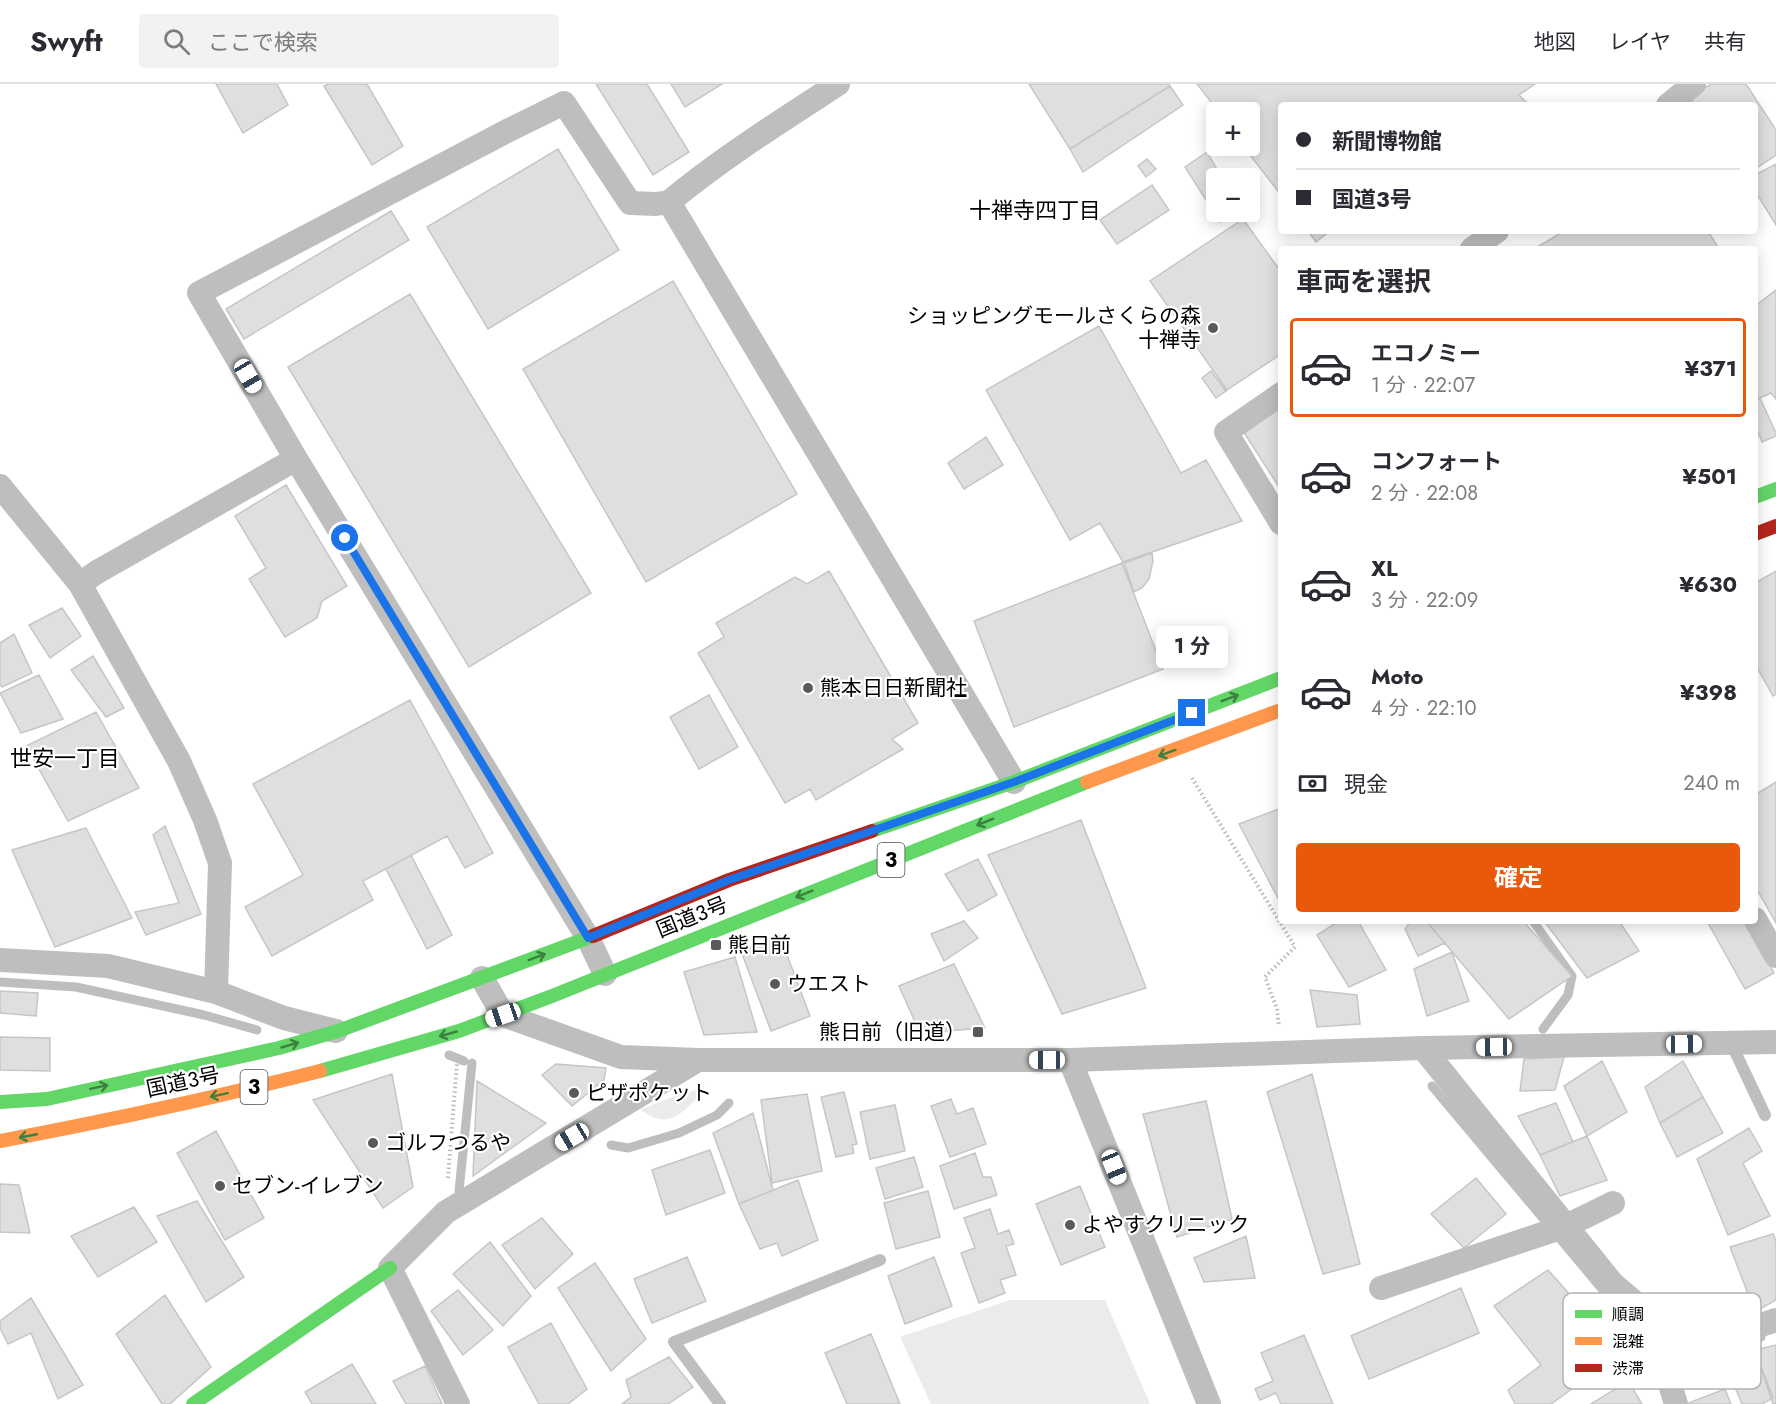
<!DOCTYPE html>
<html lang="ja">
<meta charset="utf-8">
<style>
:root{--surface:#fff;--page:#f2f2f3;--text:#2b2b33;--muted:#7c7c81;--line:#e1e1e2;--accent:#ea580c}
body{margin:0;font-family:Jost,"Noto Sans JP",sans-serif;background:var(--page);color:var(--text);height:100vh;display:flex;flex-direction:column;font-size:22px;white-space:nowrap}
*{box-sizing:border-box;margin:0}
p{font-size:20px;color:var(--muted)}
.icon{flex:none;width:33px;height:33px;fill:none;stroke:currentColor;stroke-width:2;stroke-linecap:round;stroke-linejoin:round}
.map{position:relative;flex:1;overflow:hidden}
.details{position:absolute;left:1278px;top:162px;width:480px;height:678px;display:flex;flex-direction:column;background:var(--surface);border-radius:6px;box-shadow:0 3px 15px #0003}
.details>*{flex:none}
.hud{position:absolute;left:1278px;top:18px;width:480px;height:132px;border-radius:6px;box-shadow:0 3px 15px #0003;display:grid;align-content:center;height:132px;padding:0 18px;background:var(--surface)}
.tools{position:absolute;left:1206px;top:18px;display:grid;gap:12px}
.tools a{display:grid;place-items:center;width:54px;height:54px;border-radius:6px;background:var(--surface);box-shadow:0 3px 15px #0003;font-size:30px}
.end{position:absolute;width:27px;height:27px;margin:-14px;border:8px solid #1a73e8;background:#fff;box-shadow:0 0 0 3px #fff}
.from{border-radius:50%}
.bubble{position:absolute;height:42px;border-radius:6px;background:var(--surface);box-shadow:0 3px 15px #0003;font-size:20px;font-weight:700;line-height:42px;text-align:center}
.car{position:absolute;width:18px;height:36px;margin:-18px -9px;border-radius:8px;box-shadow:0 0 4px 2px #0007;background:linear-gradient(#fff 24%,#345 0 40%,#fff 0 76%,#345 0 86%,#fff 0)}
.hud b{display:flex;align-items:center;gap:21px;height:57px;font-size:22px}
.hud b+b{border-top:2px solid var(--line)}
.hud i{width:15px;height:15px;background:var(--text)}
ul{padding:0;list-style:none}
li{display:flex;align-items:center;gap:18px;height:99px;margin:0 12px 9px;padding:0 6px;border:3px solid transparent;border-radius:6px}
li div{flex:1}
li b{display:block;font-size:22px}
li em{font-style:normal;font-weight:700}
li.on{border-color:var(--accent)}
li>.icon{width:54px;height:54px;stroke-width:1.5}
h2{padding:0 18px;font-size:27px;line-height:72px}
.pay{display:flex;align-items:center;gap:15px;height:66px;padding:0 18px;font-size:22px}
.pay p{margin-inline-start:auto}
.primary-button{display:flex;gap:12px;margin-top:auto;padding:12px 18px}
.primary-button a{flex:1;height:69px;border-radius:6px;background:var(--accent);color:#fff;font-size:24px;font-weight:700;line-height:69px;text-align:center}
header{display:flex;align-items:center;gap:36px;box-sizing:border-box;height:84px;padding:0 30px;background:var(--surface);border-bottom:2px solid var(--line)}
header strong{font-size:28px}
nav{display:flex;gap:33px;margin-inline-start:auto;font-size:21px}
.search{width:420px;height:54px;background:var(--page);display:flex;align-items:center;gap:15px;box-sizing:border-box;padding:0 21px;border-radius:6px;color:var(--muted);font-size:22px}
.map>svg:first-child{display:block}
.green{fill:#ebebeb}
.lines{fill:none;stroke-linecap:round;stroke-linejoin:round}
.stream{stroke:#bebebe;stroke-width:9}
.building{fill:#dfdfdf;stroke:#c6c6c6;stroke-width:1.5}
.path{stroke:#b9b9b9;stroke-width:4;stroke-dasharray:1.5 3;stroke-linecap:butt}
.lane{stroke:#bebebe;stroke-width:12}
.street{stroke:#bebebe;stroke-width:24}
.fast{stroke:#63d668;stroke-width:14}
.slow{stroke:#ff974d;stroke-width:14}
.jam{stroke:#b3261e;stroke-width:14}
.oneway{stroke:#3b803e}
.route{stroke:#1a73e8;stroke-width:8}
.poi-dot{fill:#595959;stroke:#fff;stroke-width:2}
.labels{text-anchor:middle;stroke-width:4.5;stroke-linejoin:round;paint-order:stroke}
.shield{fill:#fff;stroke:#4c4c4c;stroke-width:1.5}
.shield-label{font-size:20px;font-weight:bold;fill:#000}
.poi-label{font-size:21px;fill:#000;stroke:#fff;text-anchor:start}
.street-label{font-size:21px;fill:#000;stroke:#fff}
.neighbourhood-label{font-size:22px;fill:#000;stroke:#fff}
.key{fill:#fff;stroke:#b2b2b2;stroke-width:1.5}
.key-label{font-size:16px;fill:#000}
</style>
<header>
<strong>Swyft</strong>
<div class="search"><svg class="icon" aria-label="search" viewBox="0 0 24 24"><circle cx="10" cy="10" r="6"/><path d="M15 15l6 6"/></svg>ここで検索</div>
<nav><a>地図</a><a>レイヤ</a><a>共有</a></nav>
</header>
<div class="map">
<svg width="1776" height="1320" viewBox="0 0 1776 1320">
<rect width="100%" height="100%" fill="#fff"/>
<!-- green -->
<path class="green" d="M705 1003C695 1017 678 1039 658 1035 652 1033 646 1029 640 1026L669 1014Z
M1010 1216H1105L1150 1320H931L900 1253Z"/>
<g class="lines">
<!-- stream -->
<path class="stream" d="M1533 837 1572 892 1568 911 1543 945
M0 898 76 903 204 931 257 946
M449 971 464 977
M1432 1002 1638 1248 1699 1275 1761 1253
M611 1061 628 1064 679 1049 717 1031 729 1019
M459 1107 472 979"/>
</g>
<!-- building -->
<path class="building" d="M216 0H277L288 21 243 49Z
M329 0H367L403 62 372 81 324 2Z
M596 0H647L689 68 653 91Z
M671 0H722L685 23Z
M1029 0H1169L1170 2 1070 65Z
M1197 0H1535L1519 11 1528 20 1526 21H1281V111L1243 62H1250V28H1219Z
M1711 0H1746L1776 46V71L1755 85V21H1695L1690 13Z
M1170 2 1183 21 1083 88 1070 65Z
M558 65 619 166 488 245 427 143Z
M1207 68 1222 94H1216V128H1236L1220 138 1185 83Z
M1147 75 1156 85 1146 93 1138 82Z
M1776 80V141L1755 107V91Z
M1152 101 1169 126 1117 160 1100 136Z
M391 127 409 156 244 255 226 225Z
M1243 135 1281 188V270L1227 306 1150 197Z
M1308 147H1330L1316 158Z
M1564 147H1708L1719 165H1534Z
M673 197 797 410 646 498 523 285Z
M1776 206V315L1771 309 1755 316V222Z
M410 210 591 509 469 583 288 283Z
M1099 242 1181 389 1206 376 1242 437 1123 478 1100 439 1070 456 986 306Z
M1211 287 1226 307 1216 314 1202 294Z
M1760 314 1776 349V352L1762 358 1756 343 1755 344V317Z
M1281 323V406L1243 347Z
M986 353 1003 381 964 405 948 379Z
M286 401 347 502 322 517 317 534 285 553 249 495 266 484 235 432Z
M1152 469 1153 477 1149 495 1142 504 1134 508 1124 479Z
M1122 479 1163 585 1014 643 974 537Z
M829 487 918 639 892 655 903 665 816 716 810 705 785 719 698 569 724 553 716 539 795 493 807 500Z
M1776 487V610L1773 612 1755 580V499Z
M62 524 81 552 50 574 29 541Z
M14 550 32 589 2 603 0 600V559Z
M93 572 124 624 106 633 71 586Z
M39 591 63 635 21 649 0 609Z
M709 611 738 663 699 685 670 633Z
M410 616 493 769 465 784 447 752 363 797 373 816 272 872 245 823 303 791 253 700Z
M96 628 139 704 68 737 26 662Z
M1776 698V839L1755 802V711Z
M1281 724V818H1280L1239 740Z
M1081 736 1146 904 1062 930 988 771Z
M165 742 201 830 146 851 135 828 179 819 153 751Z
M86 744 132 834 55 863 12 766Z
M411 771 452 851 427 865 386 785Z
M978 775 997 811 968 827 945 790Z
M964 837 978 854 944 877 931 850Z
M1339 837H1358L1386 886 1349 903 1317 851Z
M1411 837H1426L1445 859 1418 872 1405 845Z
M1426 837H1523L1572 892 1509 935Z
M1544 837H1619L1639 867 1587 894Z
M1707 837H1745L1774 889 1745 905Z
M780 852 810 932 771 947 741 867Z
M1452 868 1469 917 1427 932 1414 885Z
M735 873 757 948 704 951 684 888Z
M954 880 985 944 920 949 899 902Z
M1310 906 1357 911 1360 940 1317 943Z
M0 907 38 909 36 932 0 929Z
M0 953 50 954V987L0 986Z
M1564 973 1555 1006 1520 1007 1524 975Z
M1602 977 1627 1028 1587 1052 1564 1002Z
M1683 977 1703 1013 1660 1039 1645 1003Z
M556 980 606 984 604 996 572 1022 542 991Z
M392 990 413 1103 383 1124 313 1016Z
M1312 990 1360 1180 1323 1190 1267 1008Z
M477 997 546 1039 473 1092Z
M844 1008 857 1060 852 1061 854 1069 836 1073 821 1013Z
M807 1010 822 1087 772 1099 761 1016Z
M1703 1013 1723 1049 1677 1073 1660 1039Z
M951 1015 957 1030 973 1024 986 1060 950 1073 931 1022Z
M1206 1017 1232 1135 1177 1153 1143 1030Z
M1556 1019 1573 1058 1540 1071 1518 1032Z
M895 1021 905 1067 870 1075 860 1028Z
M753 1029 773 1106 739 1120 713 1049Z
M1749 1044 1762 1067 1743 1079 1770 1132 1728 1151 1697 1075Z
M216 1047 264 1134 225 1156 177 1069Z
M1587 1052 1607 1096 1560 1112 1540 1071Z
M710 1066 725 1109 666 1131 652 1086Z
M975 1069 983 1093H991L997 1111 954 1125 940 1082Z
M914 1073 923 1103 885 1115 876 1084Z
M1476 1094 1506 1130 1464 1164 1431 1130Z
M798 1096 818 1156 782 1172 777 1159 760 1165 739 1120Z
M0 1100 19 1101 30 1149 0 1148Z
M1080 1102 1105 1163 1061 1181 1036 1120Z
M928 1107 940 1153 896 1165 884 1119Z
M197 1117 244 1193 206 1218 157 1132Z
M134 1123 157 1158 98 1193 71 1152Z
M990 1125 998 1150 1009 1146 1014 1160 1006 1162 1016 1191 1000 1196 1005 1209 979 1219 961 1169 975 1164 964 1134Z
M542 1134 573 1170 535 1205 502 1161Z
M1773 1150 1776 1157V1216L1755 1228 1730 1163Z
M1246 1152 1255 1194 1204 1198 1194 1174Z
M490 1158 531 1212 503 1242 453 1190Z
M687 1173 706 1217 652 1239 634 1195Z
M934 1173 952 1222 905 1240 888 1192Z
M595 1179 646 1255 611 1287 558 1204Z
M1548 1186 1622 1269 1551 1320H1515L1508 1306 1541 1281 1494 1222Z
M1461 1204 1479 1249 1369 1295 1351 1252Z
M458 1206 493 1246 463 1271 431 1227Z
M165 1211 211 1283 170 1320H162L116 1250Z
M31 1214 83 1301 58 1315 31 1249 8 1260 0 1244V1237Z
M551 1239 587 1305 568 1320H539L508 1263Z
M871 1250 900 1320H847L825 1269Z
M1304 1251 1333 1320H1281L1276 1309 1260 1316 1255 1305 1273 1297 1261 1269Z
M1776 1261V1320H1773L1755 1266Z
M1755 1266 1773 1314 1762 1320H1742L1724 1277Z
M669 1273 693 1303 668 1320H622L631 1313 626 1296Z
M352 1280 376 1320H312L305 1308Z
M425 1282 442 1320H406L393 1297Z
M1628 1297 1642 1320H1591Z
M1725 1305 1731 1320H1686Z"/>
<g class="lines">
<!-- path -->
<path class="path" d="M1192 694 1295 863 1265 893 1277 925 1279 943
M448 1094 457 979"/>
<!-- lane -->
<path class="lane" d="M1731 959 1765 1031
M720 1320 674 1258 880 1176"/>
<!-- street -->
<path class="street" d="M838 0C781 37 722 74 669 118L1014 698
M1668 21 1694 0
M1472 165 1497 147
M1281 310 1226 348 1281 439
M0 402 80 500 179 677 205 736 220 779 216 908
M80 500 97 488 296 375
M1755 835 1776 872
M0 876 108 882 216 908 284 934 336 947
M605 890 588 854 296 375 199 209 507 47 564 19 630 119 656 120 669 118
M482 894 503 931 621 973 698 976H1070L1423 964 1776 958
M1423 964 1612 1199 1667 1246 1715 1256 1776 1236
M1070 976 1209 1320
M1381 1204 1566 1142 1613 1119
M1667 1246 1659 1264 1676 1320
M458 1320 390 1184 446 1128 698 976"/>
<!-- fast -->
<path class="fast" d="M1755 413 1776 405
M872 747 1014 698 1281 594
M320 987 459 947 552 912 1087 698
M0 1018 47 1015 279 964 338 947 593 852
M193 1320 390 1184"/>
<!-- slow -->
<path class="slow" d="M1087 698 1281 626
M0 1057C107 1037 214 1014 320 987"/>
<!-- jam -->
<path class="jam" d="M1755 450 1776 442
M593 852 729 796 872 747"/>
</g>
<!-- one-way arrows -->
<defs><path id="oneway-shaft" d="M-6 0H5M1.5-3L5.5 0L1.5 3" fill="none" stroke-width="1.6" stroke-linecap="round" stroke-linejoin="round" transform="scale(1.5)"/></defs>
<g class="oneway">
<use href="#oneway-shaft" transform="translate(1230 614) rotate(-21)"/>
<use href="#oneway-shaft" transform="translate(1167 669) rotate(160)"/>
<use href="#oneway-shaft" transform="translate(985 738) rotate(158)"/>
<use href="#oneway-shaft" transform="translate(804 810) rotate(158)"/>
<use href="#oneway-shaft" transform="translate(537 873) rotate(-20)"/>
<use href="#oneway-shaft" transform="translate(448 950) rotate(164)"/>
<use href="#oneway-shaft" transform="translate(290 961) rotate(-16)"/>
<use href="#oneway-shaft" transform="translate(99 1003) rotate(-12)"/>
<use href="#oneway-shaft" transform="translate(219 1011) rotate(168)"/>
<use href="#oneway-shaft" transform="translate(28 1052) rotate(169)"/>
</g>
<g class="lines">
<!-- route -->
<path class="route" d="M345 454 588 854 729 796 1014 698 1192 629"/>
</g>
<!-- markers -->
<g class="poi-dot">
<circle cx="1213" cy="244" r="6"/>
<circle cx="808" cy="604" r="6"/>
<rect x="710" y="855" width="12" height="12" rx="3"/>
<circle cx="775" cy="900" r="6"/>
<rect x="972" y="942" width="12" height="12" rx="3"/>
<circle cx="574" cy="1009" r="6"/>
<circle cx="373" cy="1059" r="6"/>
<circle cx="220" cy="1102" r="6"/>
<circle cx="1070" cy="1141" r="6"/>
</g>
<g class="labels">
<!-- shield labels -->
<g class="shield">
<rect x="877.5" y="759" width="27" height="34" rx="4.5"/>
<rect x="240.5" y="986" width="27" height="34" rx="4.5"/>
</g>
<g class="shield-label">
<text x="891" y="783">3</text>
<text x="254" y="1010">3</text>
</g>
<!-- poi labels -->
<g class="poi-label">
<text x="1201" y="239" text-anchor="end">ショッピングモールさくらの森<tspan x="1201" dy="24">十禅寺</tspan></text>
<text x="820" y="611">熊本日日新聞社</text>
<text x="728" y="868">熊日前</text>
<text x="787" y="907">ウエスト</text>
<text x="966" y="955" text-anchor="end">熊日前（旧道）</text>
<text x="586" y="1016">ピザポケット</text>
<text x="385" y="1066">ゴルフつるや</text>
<text x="232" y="1109">セブン-イレブン</text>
<text x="1082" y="1148">よやすクリニック</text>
</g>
<!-- street labels -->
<g class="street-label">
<text transform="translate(692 833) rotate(-22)" y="7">国道3号</text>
<text transform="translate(183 998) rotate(-12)" y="7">国道3号</text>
</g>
<!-- neighbourhood labels -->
<g class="neighbourhood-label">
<text x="1035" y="134">十禅寺四丁目</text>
<text x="65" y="682">世安一丁目</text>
</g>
</g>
<!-- legend -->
<rect x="1563" y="1209" width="198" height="96" rx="9" class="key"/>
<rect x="1575" y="1226" width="27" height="8" fill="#63d668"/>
<rect x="1575" y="1253" width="27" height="8" fill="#ff974d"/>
<rect x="1575" y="1280" width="27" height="8" fill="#b3261e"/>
<g class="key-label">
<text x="1612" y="1236">順調</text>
<text x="1612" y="1263">混雑</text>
<text x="1612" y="1290">渋滞</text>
</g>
</svg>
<div class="tools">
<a>+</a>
<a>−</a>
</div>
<i class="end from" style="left:345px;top:454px"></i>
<i class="end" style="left:1192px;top:629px"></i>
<div class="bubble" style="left:1156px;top:542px;width:72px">1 分</div>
<i class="car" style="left:248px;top:292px;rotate:150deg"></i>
<i class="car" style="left:503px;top:931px;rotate:251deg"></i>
<i class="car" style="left:1684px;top:960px;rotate:89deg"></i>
<i class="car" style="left:1494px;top:963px;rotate:269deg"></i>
<i class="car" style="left:1047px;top:976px;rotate:270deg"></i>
<i class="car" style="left:572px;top:1053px;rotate:240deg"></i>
<i class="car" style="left:1114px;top:1083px;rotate:158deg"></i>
<div class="hud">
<b><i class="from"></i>新聞博物館</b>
<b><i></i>国道3号</b>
</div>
<section class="details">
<h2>車両を選択</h2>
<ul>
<li class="on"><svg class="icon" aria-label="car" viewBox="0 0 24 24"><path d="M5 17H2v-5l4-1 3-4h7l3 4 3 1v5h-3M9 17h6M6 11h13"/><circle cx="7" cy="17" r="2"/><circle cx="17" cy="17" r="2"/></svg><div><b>エコノミー</b><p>1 分 · 22:07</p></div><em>¥371</em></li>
<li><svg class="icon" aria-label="car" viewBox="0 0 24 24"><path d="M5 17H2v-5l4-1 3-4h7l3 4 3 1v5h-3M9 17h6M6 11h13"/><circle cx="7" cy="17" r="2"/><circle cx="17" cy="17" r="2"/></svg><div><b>コンフォート</b><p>2 分 · 22:08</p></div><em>¥501</em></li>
<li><svg class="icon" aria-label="car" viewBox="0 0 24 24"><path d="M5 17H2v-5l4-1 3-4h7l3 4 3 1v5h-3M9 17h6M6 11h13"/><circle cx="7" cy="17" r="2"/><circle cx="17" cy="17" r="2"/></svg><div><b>XL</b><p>3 分 · 22:09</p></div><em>¥630</em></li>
<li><svg class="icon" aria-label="car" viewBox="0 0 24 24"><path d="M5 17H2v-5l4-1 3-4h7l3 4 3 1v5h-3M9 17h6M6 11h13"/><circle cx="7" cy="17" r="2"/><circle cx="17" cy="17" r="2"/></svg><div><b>Moto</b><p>4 分 · 22:10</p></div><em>¥398</em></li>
</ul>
<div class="pay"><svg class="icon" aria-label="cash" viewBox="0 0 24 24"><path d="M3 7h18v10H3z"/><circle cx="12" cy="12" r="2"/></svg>現金<p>240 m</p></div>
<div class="primary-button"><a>確定</a></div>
</section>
</div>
